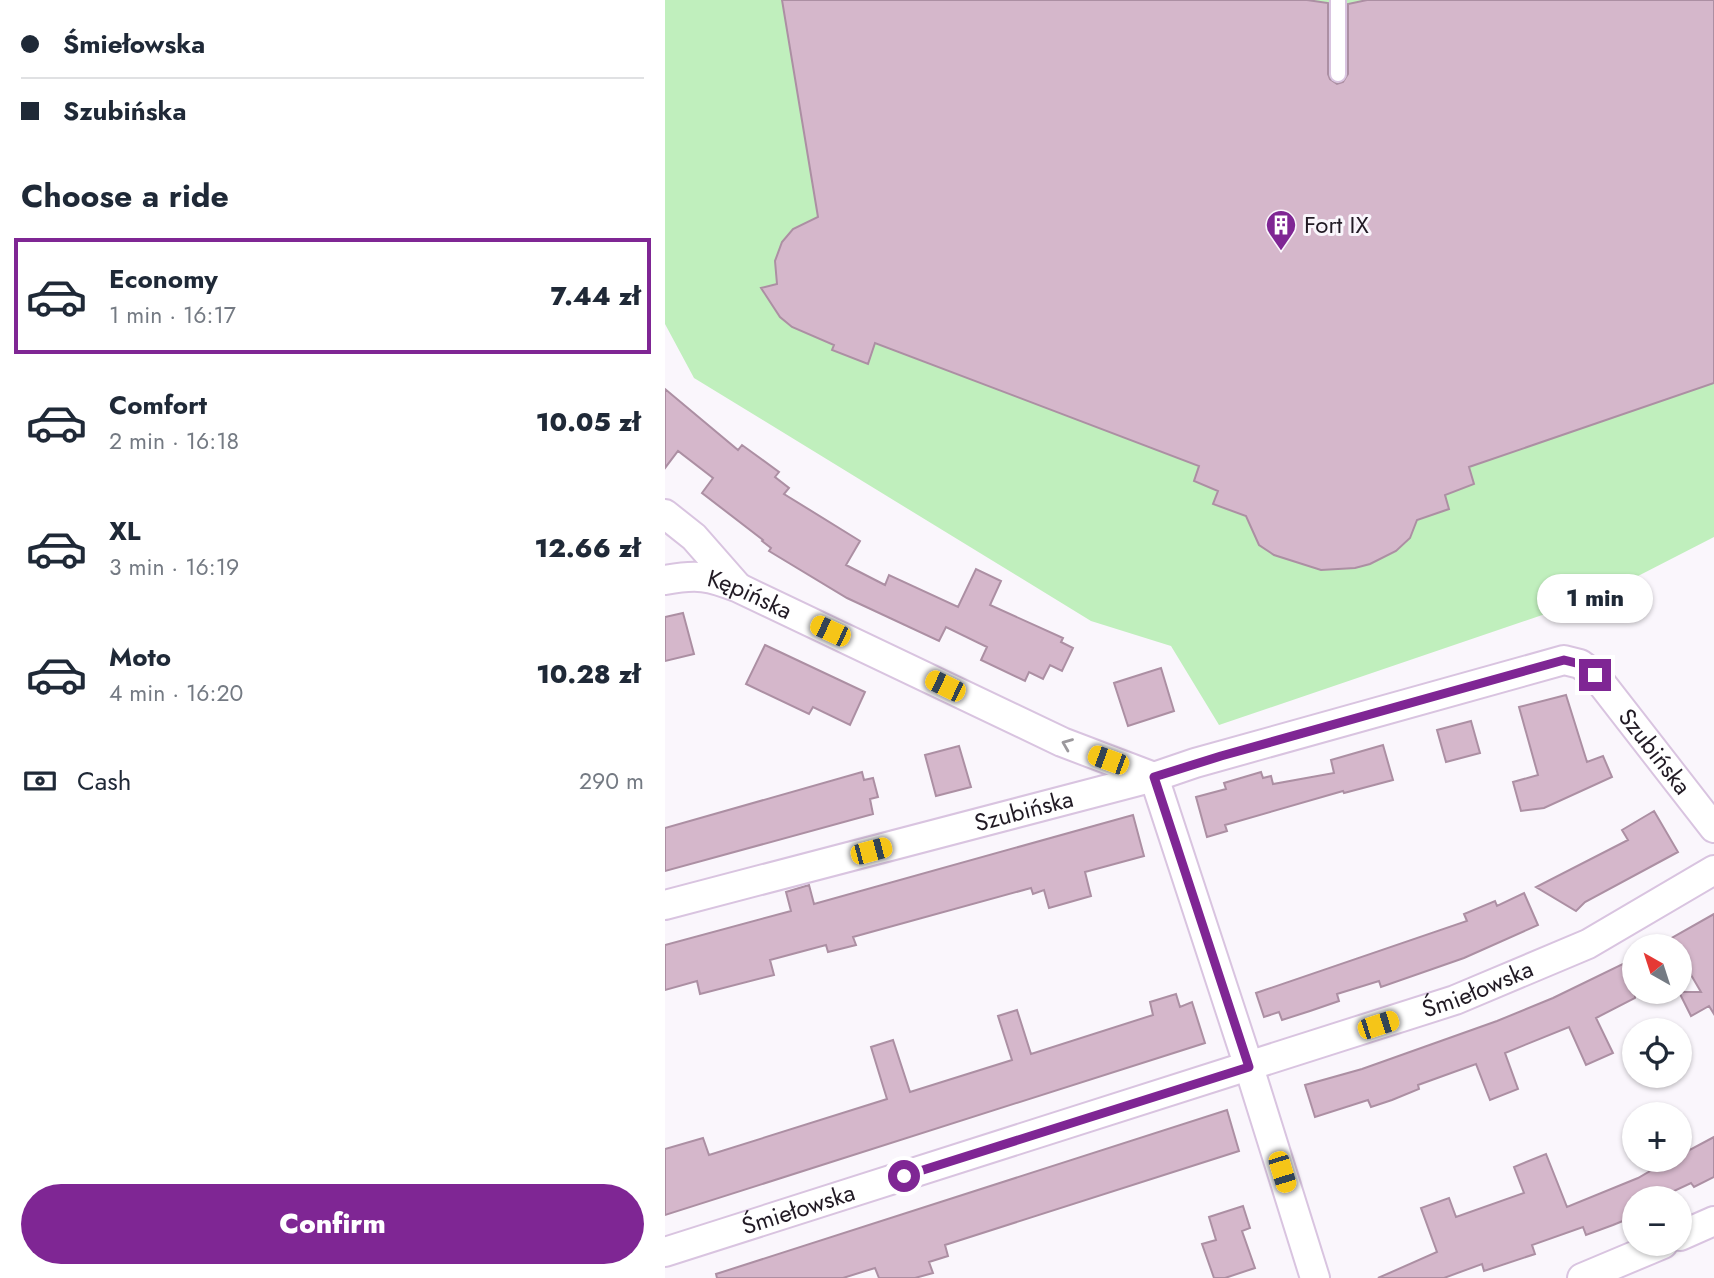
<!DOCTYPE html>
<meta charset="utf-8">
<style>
:root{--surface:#fff;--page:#f6f6f7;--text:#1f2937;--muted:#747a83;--line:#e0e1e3;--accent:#7f2694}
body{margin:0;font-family:Jost,sans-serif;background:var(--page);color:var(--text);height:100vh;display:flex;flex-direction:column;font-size:26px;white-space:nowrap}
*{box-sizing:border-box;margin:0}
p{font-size:23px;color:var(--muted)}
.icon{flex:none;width:38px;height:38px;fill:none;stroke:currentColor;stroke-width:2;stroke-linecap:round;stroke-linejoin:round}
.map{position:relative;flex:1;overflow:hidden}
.drawer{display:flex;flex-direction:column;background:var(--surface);width:665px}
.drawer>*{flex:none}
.guide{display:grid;align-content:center;height:154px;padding:0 21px;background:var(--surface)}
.needle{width:46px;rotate:321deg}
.controls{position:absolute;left:957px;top:934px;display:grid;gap:14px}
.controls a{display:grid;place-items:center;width:70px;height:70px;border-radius:50%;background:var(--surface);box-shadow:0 2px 5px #0004;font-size:35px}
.end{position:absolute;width:32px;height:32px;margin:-16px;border:9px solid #7f2694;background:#fff;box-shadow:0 0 0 4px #fff}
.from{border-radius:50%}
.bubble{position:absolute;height:49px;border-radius:24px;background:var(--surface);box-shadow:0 2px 5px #0004;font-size:23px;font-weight:800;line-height:49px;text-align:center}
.car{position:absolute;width:21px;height:42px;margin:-21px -10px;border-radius:9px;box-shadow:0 0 5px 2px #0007;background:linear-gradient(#f5c518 24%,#345 0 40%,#f5c518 0 76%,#345 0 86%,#f5c518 0)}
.guide b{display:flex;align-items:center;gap:24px;height:66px;font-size:26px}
.guide b+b{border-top:2px solid var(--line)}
.guide i{width:18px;height:18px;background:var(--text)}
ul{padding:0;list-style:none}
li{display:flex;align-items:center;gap:21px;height:116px;margin:0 14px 10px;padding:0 7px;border:4px solid transparent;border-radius:0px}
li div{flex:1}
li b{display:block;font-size:26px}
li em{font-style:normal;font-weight:800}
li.on{border-color:var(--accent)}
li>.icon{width:63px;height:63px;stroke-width:1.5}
h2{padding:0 21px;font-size:32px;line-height:84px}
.pay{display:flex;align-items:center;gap:18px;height:77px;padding:0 21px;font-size:26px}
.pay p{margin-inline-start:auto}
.button{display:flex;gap:14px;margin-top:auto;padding:14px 21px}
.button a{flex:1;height:80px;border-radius:42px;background:var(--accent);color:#fff;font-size:28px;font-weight:800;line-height:80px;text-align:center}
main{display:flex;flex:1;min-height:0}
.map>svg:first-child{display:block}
.green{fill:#c0efbd}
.building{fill:#d5b7cb;stroke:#ac8fa3;stroke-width:2}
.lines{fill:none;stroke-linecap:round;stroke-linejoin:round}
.service-casing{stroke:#d9c4e0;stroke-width:18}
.minor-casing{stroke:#d9c4e0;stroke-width:32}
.service{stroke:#fff;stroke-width:14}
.minor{stroke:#fff;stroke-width:28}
.oneway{stroke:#9b989c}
.route{stroke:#7f2694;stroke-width:9}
.labels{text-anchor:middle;stroke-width:6;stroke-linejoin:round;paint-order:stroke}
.poi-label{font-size:24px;fill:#211a24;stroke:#faf6fc;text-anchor:start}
.street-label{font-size:24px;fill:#211a24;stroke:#faf6fc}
</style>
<main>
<section class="drawer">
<div class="guide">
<b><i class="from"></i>Śmiełowska</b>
<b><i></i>Szubińska</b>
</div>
<h2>Choose a ride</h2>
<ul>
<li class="on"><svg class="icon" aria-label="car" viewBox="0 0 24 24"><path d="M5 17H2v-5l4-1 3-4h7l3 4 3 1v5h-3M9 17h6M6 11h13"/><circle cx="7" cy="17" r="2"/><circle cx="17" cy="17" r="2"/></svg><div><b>Economy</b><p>1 min · 16:17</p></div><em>7.44 zł</em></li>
<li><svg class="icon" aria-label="car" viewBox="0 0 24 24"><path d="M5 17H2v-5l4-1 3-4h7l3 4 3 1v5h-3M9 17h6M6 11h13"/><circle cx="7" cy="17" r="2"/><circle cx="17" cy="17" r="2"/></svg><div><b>Comfort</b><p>2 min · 16:18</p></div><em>10.05 zł</em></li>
<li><svg class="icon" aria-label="car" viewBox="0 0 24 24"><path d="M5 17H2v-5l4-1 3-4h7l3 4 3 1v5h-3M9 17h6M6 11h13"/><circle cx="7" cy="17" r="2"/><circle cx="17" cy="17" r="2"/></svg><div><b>XL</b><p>3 min · 16:19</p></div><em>12.66 zł</em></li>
<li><svg class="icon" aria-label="car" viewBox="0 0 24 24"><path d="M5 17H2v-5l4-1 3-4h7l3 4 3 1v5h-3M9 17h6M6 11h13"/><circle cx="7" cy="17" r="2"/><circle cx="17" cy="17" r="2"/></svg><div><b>Moto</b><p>4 min · 16:20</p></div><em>10.28 zł</em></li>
</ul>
<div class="pay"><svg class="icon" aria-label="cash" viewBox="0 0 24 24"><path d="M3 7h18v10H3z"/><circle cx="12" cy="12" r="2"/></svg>Cash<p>290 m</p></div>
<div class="button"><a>Confirm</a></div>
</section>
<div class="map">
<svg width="1049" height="1278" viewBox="0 0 1049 1278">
<rect width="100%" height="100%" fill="#faf6fc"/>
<!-- green -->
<path class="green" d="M0 0H1049V537L936 595 554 725 506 646 426 621 29 378 0 324Z"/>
<!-- building -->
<path class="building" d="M117 0H642L663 3V74L665 79 672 84 678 82 683 74V4L702 0H1049V383L804 467 809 484 780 495 784 509 752 520 745 538 731 551 705 564 690 568 656 570 609 555 594 545 581 516 548 504 553 491 529 481 534 466 210 343 203 364 167 350 169 345 127 327 115 317 96 288 112 284 110 261 117 242 128 229 153 217Z
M0 389 73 450 77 445 114 472 110 477 124 488 119 494 195 541 181 565 220 585 224 575 293 607 311 569 336 581 325 605 398 638 396 642 408 648 397 671 385 665 378 679 364 672 360 681 316 660 322 647 281 627 274 641 182 598 104 551 106 548 97 541 98 540 37 493 48 478 13 451 0 468Z
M18 613 29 654 0 661V617Z
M100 645 200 692 185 725 148 707 144 714 81 684Z
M496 668 509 711 463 726 449 683Z
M901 695 922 762 938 756 947 777 879 808 856 811 848 782 873 775 854 707Z
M806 721 815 753 781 762 772 730Z
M718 745 728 780 679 793 678 791 560 825 562 831 542 837 531 797 561 789 559 783 596 772 598 778 606 776 608 784 669 773 666 760Z
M294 746 306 787 271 796 260 755Z
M197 772 199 780 208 778 213 797 205 799 208 814 0 871V828Z
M989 811 1013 852 920 902 911 911 871 887 963 840 957 830Z
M468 815 479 856 420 872 426 896 384 908 379 890 368 894 366 888 188 937 191 945 163 952 161 945 105 960 109 975 35 994 32 981 0 990V945L126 911 121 892 144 885 149 904Z
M859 893 873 925 799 958 716 987 714 981 672 994 674 1001 645 1011 617 1020 614 1012 599 1017 591 993 802 921 799 914 830 901 832 906Z
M1049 914V1014L1044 1006 1026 1016 1014 992H1036L1015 956V947H1009L1005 939Z
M970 958V998L931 1018 948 1053 921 1065 904 1027 840 1053 853 1089 825 1100 811 1064 753 1085 754 1089 727 1100 706 1107 703 1100 650 1117 640 1085 697 1069 832 1021 888 998Z
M511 994 515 1007 527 1002 540 1043 0 1215V1149L38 1138 44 1155 222 1099 206 1047 228 1040 245 1092 347 1060 333 1016 352 1010 366 1054 488 1015 485 1002Z
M562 1110 574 1151 280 1245 283 1256 264 1262 268 1273 250 1278H214L210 1268 178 1278H52L51 1274Z
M1049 1137V1177L1029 1187 1026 1183 992 1199H970V1216L948 1225 921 1235 918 1227 867 1245 870 1254 819 1271 817 1264 779 1278H713L772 1252 756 1208 784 1198 791 1217 859 1193 849 1167 881 1154 902 1207 973 1178 1004 1160H1015V1155Z
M578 1206 585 1228 577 1231 590 1268 560 1278H549L537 1244 551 1240 544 1217Z"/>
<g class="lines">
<!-- service casing -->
<g class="service-casing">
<path id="service" d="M673 0V74"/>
</g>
<!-- minor casing -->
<g class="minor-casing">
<g id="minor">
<path d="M0 514 29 537 72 586"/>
<path id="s1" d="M0 580C32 574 44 576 74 588L397 742 489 777 584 1067 650 1278"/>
<path id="s2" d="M0 905 489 777 530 763 899 660 915 664 930 675 1049 828"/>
<path d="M1015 1236 1049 1221"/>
<path id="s3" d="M0 1252 790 1000 923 944 1049 870"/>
<path d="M917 1278 998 1244"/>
</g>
</g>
<!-- service -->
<use href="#service" class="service"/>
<!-- minor -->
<use href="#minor" class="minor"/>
</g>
<!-- one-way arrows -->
<defs><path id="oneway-chevron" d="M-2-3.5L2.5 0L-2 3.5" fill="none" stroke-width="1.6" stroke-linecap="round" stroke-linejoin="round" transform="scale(1.75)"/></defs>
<use class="oneway" href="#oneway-chevron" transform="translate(402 744) rotate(-158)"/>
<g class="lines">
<!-- route -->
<path class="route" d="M239 1176 584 1067 489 777 556 756 899 660 915 664 930 675"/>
</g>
<!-- icons -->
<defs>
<g id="building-pin" transform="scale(1.575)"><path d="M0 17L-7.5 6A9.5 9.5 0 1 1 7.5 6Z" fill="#7f2694" stroke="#faf6fc"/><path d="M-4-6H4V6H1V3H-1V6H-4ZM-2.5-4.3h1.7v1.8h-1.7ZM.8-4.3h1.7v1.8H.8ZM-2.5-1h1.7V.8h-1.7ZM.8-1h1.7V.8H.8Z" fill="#fff"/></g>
</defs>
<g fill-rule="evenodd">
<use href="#building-pin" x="616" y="225"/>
</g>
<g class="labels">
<!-- poi labels -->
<g class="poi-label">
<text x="639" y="233">Fort IX</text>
</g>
<!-- street labels -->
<g class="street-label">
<text dy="8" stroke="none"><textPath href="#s1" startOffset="88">Kępińska</textPath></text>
<text dy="8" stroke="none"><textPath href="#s2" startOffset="1064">Szubińska</textPath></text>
<text dy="8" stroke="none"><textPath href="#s2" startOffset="371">Szubińska</textPath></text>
<text dy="8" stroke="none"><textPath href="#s3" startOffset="854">Śmiełowska</textPath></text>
<text dy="8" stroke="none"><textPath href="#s3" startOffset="140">Śmiełowska</textPath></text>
</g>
</g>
</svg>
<div class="controls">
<a><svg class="needle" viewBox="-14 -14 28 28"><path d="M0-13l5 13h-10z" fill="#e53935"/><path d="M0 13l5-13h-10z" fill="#747a83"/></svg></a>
<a><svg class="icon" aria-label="locate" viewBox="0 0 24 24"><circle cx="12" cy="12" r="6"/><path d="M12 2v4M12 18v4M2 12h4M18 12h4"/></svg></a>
<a>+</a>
<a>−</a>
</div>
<i class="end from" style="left:239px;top:1176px"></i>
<i class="end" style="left:930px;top:675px"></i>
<div class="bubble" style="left:872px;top:574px;width:116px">1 min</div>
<i class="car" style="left:165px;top:631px;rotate:295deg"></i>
<i class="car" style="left:280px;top:686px;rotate:296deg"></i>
<i class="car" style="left:443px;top:760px;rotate:290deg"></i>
<i class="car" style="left:206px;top:851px;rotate:75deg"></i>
<i class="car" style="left:713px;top:1025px;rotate:72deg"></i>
<i class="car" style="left:617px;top:1172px;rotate:163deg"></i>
</div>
</main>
